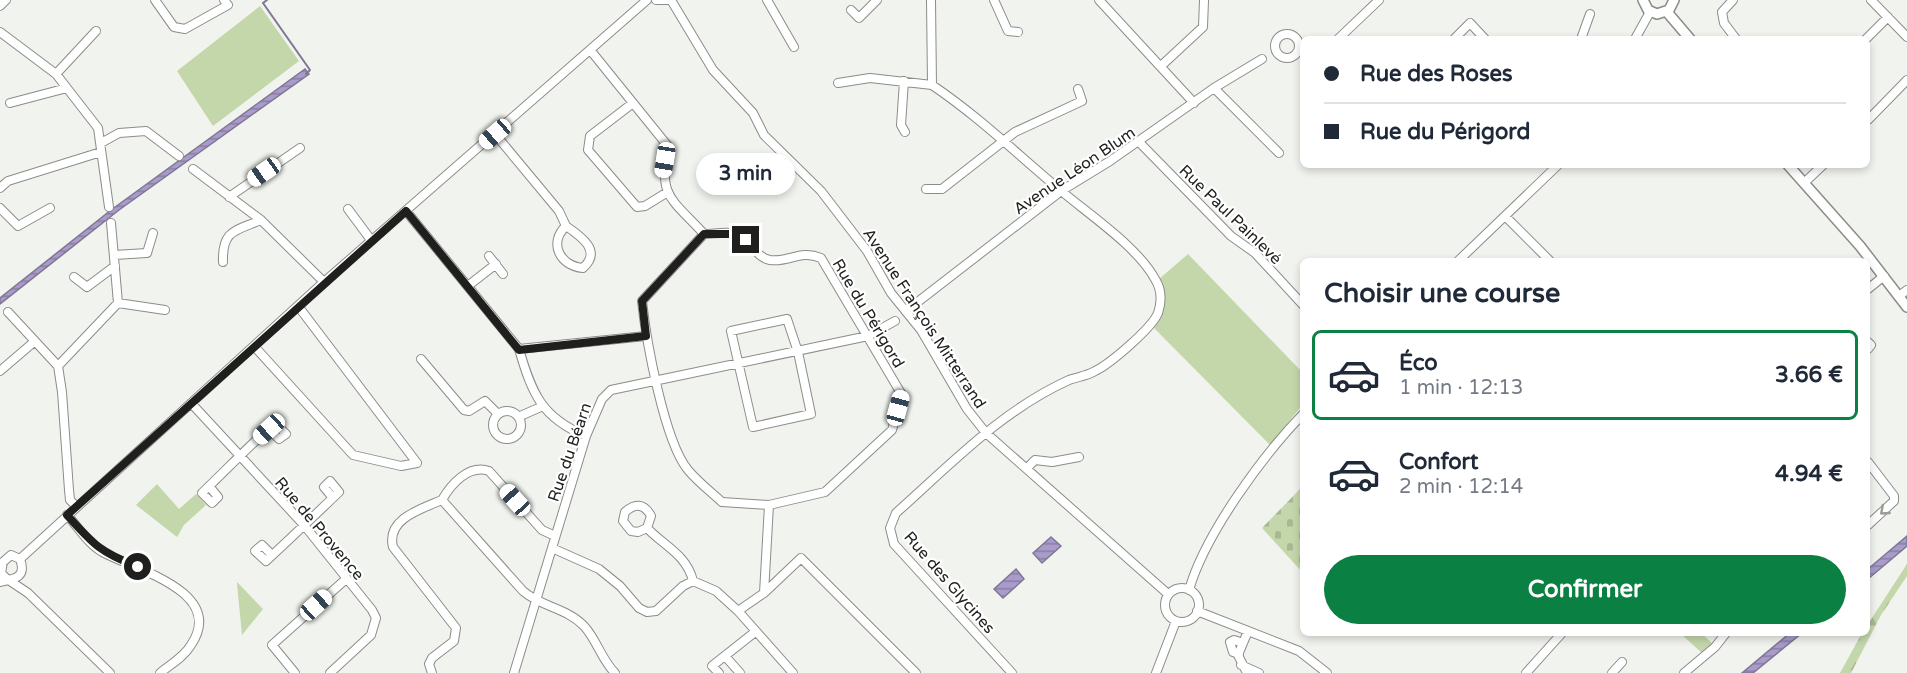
<!DOCTYPE html>
<html lang="fr">
<meta charset="utf-8">
<style>
:root{--surface:#fff;--page:#f6f6f7;--text:#1f2937;--muted:#747a83;--line:#e0e1e3;--accent:#0b8043}
body{margin:0;font-family:"Varela Round",sans-serif;background:var(--page);color:var(--text);height:100vh;display:flex;flex-direction:column;font-size:22px;white-space:nowrap}
*{box-sizing:border-box;margin:0}
p{font-size:20px;color:var(--muted)}
.icon{flex:none;width:33px;height:33px;fill:none;stroke:currentColor;stroke-width:2;stroke-linecap:round;stroke-linejoin:round}
.map{position:relative;flex:1;overflow:hidden}
.drawer{position:absolute;left:1300px;top:258px;width:570px;height:378px;display:flex;flex-direction:column;background:var(--surface);border-radius:9px;box-shadow:0 3px 9px #0003}
.drawer>*{flex:none}
.guide{position:absolute;left:1300px;top:36px;width:570px;height:132px;border-radius:9px;box-shadow:0 3px 9px #0003;display:grid;align-content:center;height:132px;padding:0 24px;background:var(--surface)}
.end{position:absolute;width:27px;height:27px;margin:-14px;border:8px solid #1f201e;background:#fff;box-shadow:0 0 0 3px #fff}
.from{border-radius:50%}
.bubble{position:absolute;height:42px;border-radius:21px;background:var(--surface);box-shadow:0 3px 9px #0003;font-size:20px;font-weight:700;line-height:42px;text-align:center}
.car{position:absolute;width:18px;height:36px;margin:-18px -9px;border-radius:8px;box-shadow:0 0 4px 2px #0007;background:linear-gradient(#fff 24%,#345 0 40%,#fff 0 76%,#345 0 86%,#fff 0)}
.guide b{display:flex;align-items:center;gap:21px;height:57px;font-size:22px}
.guide b+b{border-top:2px solid var(--line)}
.guide i{width:15px;height:15px;background:var(--text)}
ul{padding:0;list-style:none}
li{display:flex;align-items:center;gap:18px;height:90px;margin:0 12px 9px;padding:0 12px;border:3px solid transparent;border-radius:9px}
li div{flex:1}
li b{display:block;font-size:22px}
li em{font-style:normal;font-weight:700}
li.selected{border-color:var(--accent)}
li>.icon{width:54px;height:54px;stroke-width:1.5}
h2{padding:0 24px;font-size:27px;line-height:72px}
.cta{display:flex;gap:12px;margin-top:auto;padding:12px 24px}
.cta a{flex:1;height:69px;border-radius:36px;background:var(--accent);color:#fff;font-size:24px;font-weight:700;line-height:69px;text-align:center}
.map>svg:first-child{display:block}
.forest{fill:url(#forest-firs)}
.cemetery{fill:url(#cemetery-stones)}
.green{fill:#c4d7ab}
.water{fill:url(#water-rules);stroke:#807696;stroke-width:1.5}
.lines{fill:none;stroke-linecap:round;stroke-linejoin:round}
.stream{stroke:#807696;stroke-width:2}
.minor-casing{stroke:#8b8d88;stroke-width:10}
.major-casing{stroke:#8b8d88;stroke-width:12}
.minor{stroke:#fff;stroke-width:8}
.major{stroke:#fff;stroke-width:9}
.oneway{stroke:#9a9b9a}
.route{stroke:#1f201e;stroke-width:8}
.labels{text-anchor:middle;stroke-width:4.5;stroke-linejoin:round;paint-order:stroke}
.street-label{font-size:16px;fill:#1f201e;stroke:#fff}
</style>
<div class="map">
<svg width="1907" height="673" viewBox="0 0 1907 673">
<defs>
<pattern id="forest-firs" width="22" height="20" patternUnits="userSpaceOnUse" patternTransform="scale(1.5)"><rect width="22" height="20" fill="#c4d7ab"/><path d="M5 1l3.5 6h-7zM16 11l3.5 6h-7z" fill="#a8b893"/></pattern>
<pattern id="cemetery-stones" width="16" height="16" patternUnits="userSpaceOnUse" patternTransform="scale(1.5)"><rect width="16" height="16" fill="#c4d7ab"/><path d="M2 7V4a2 2 0 0 1 4 0v3zM10 15v-3a2 2 0 0 1 4 0v3z" fill="#a8b893"/></pattern>
<pattern id="water-rules" width="6" height="5" patternUnits="userSpaceOnUse" patternTransform="scale(1.5)"><rect width="6" height="5" fill="#a99bca"/><path d="M0 2.5h6" fill="none" stroke="#897ea3"/></pattern>
</defs>
<rect width="100%" height="100%" fill="#f1f3ee"/>
<!-- forest -->
<path class="forest" d="M1907 564V576L1881 615 1851 673H1840L1862 633H1868V624Z"/>
<!-- cemetery -->
<path class="cemetery" d="M1303 486V573L1262 528Z"/>
<!-- green -->
<path class="green" d="M260 6 299 61 213 126 177 71Z
M1188 254 1303 373V404L1270 445 1154 328C1162 312 1168 295 1159 279Z
M157 484 179 509 196 494 206 505 184 525 177 537 136 505Z
M237 582 263 609 242 635 237 584Z
M1680 633H1701L1713 644 1702 653Z"/>
<!-- water -->
<path class="water" d="M305 69 309 74 119 210 0 304V298L111 210Z
M1907 536V546L1868 579V569Z
M1051 537 1061 546 1042 563 1033 553Z
M1016 569 1024 579 1003 598 994 589Z
M1790 633H1802L1753 673H1742Z"/>
<g class="lines">
<!-- stream -->
<path class="stream" d="M267 0 263 3 310 70 306 74"/>
<!-- minor casing -->
<g class="minor-casing">
<path id="minor" d="M155 0 174 27 185 29 228 5 224 0
M656 0H670
M671 0 713 70 753 113 764 135 821 191 867 251 891 293 921 330 967 409 986 433 1168 594
M767 0 794 47
M931 0 932 85C978 116 1017 154 1059 189 1088 214 1137 246 1155 279 1162 290 1162 301 1158 313 1152 328 1110 364 1095 371 1087 376 1077 377 1069 380 1002 410 950 465 896 513L890 528 894 544 1012 673
M994 0 1008 31 1018 32
M1099 0 1194 103
M1733 0 1722 12 1724 23 1736 39
M1871 0 1907 37
M0 6 6 0
M851 10 859 18 877 0
M0 32 56 74 98 128 109 207
M1275 46a12 12 0 1 1 24 0a12 12 0 1 1-24 0Z
M1338 39 1379 0
M1454 39 1470 23 1485 39
M1581 39 1590 14
M1635 39 1650 12
M1866 39 1888 17
M591 51 667 145C659 198 670 197 704 234
M1161 66 1203 27 1204 0
M56 74 96 31
M904 81 901 125 905 132
M838 83 870 78 932 85
M1214 88 1279 153
M10 103 67 88
M633 103 590 136 588 150 637 207 645 206 666 193
M1868 120 1907 80
M495 134 559 211 566 226C548 243 560 266 583 268 602 251 582 237 566 226
M1139 142 1231 236 1255 253 1304 306
M101 143 119 133 146 131 179 156
M193 169 261 220 324 282
M1804 183 1823 165
M0 188 8 181 101 152
M926 189H942L1015 132 1082 101 1078 89
M229 197 300 148
M0 208 18 226 50 208
M348 209 371 240
M406 211 519 349C532 394 542 418 586 436
M1505 216 1550 261
M704 234C714 234 728 231 737 234 752 239 754 257 770 260 789 263 800 249 821 258L902 395 892 430 825 492 769 505 722 502C711 492 698 482 688 470 664 441 646 339 642 301Z
M114 255 147 253 153 233
M489 256 503 274
M1458 261 1558 165
M223 262C222 230 235 231 261 220
M74 277 87 287 115 266
M469 285 496 264
M1868 289 1884 276
M1899 296 1907 290
M118 303 165 310
M906 311 1061 191 1110 161 1214 88 1262 59
M8 312 58 366 62 392 69 490 70 500 76 506
M787 319 798 352 811 414 753 427 731 331Z
M1868 342 1871 345 1868 349
M254 346 353 455 401 466 417 463 298 306
M519 349 646 336
M421 359 464 410 469 411 485 401 498 414
M58 366 118 303 111 223
M0 371 35 341
M191 403 304 525 372 610 376 618 371 635 330 673
M493 425a14 14 0 1 1 28 0a14 14 0 1 1-28 0Z
M518 417 543 406
M1868 462 1894 496V501L1868 525
M1027 468 1035 460 1052 462 1079 457
M209 486 218 497 212 503 202 493C226 470 250 445 275 423L286 434 279 439 269 429
M442 500 523 591C541 607 567 608 584 626 597 640 601 659 615 673
M442 500C451 484 469 464 489 471L542 530 555 536
M769 505 764 593 738 611 793 673
M67 515C80 529 89 546 106 554 138 570 226 593 191 645 184 657 171 664 160 673
M647 528 638 532 631 531 623 521 625 512C635 503 644 503 651 516L647 528C664 546 687 555 693 581
M552 548 599 569 620 586 639 608 647 612 656 611 683 586 693 581 716 591 738 611
M272 555 262 545 255 551 266 561C291 538 315 515 339 492L330 481 324 487 333 498
M20 559 324 282 647 0
M8 580 1 573 3 562 11 555 20 559
M10 581 28 593 110 673
M0 582C14 579 27 578 20 559
M1165 605a17 17 0 1 1 34 0a17 17 0 1 1-34 0Z
M1189 590C1205 534 1263 455 1304 413
M764 593 801 558 916 673
M1197 611 1299 651 1327 673
M1239 654 1233 652 1230 642 1234 640 1243 643
M725 656 740 673
M1241 665 1259 673
M295 673 272 645 346 579
M432 673 429 664 432 658 454 641 456 628 393 547C386 519 421 509 442 500
M514 673 586 436 602 399 611 390 868 336 895 321
M719 673 712 666 755 632
M1156 673 1176 621
M1247 673 1238 655 1248 631
M1526 673 1562 633
M1612 673 1622 662
M1684 673 1715 647 1726 633"/>
</g>
<!-- major casing -->
<g class="major-casing">
<path id="major" d="M1643 0 1648 10 1657 14 1669 10 1674 0
M1667 12 1690 39
M1788 165 1860 246 1907 307"/>
</g>
<!-- minor -->
<use href="#minor" class="minor"/>
<!-- major -->
<use href="#major" class="major"/>
</g>
<!-- one-way arrows -->
<defs><path id="oneway-chevron" d="M-2-3.5L2.5 0L-2 3.5" fill="none" stroke-width="1.6" stroke-linecap="round" stroke-linejoin="round" transform="scale(1.5)"/></defs>
<use class="oneway" href="#oneway-chevron" transform="translate(1884 511) rotate(139)"/>
<g class="lines">
<!-- route -->
<path class="route" d="M138 567C100 552 94 545 67 515L406 211 519 350 646 336 642 301 704 234H737L746 240"/>
</g>
<g class="labels">
<!-- street labels -->
<g class="street-label">
<text transform="translate(1074 170) rotate(-34)" y="6">Avenue Léon Blum</text>
<text transform="translate(1231 214) rotate(44)" y="6">Rue Paul Painlevé</text>
<text transform="translate(869 313) rotate(59)" y="6">Rue du Périgord</text>
<text transform="translate(925 318) rotate(57)" y="6">Avenue François Mitterrand</text>
<text transform="translate(569 452) rotate(-71)" y="6">Rue du Béarn</text>
<text transform="translate(320 528) rotate(50)" y="6">Rue de Provence</text>
<text transform="translate(950 582) rotate(49)" y="6">Rue des Glycines</text>
</g>
</g>
</svg>
<i class="end from" style="left:138px;top:567px"></i>
<i class="end" style="left:746px;top:240px"></i>
<div class="bubble" style="left:696px;top:153px;width:99px">3 min</div>
<i class="car" style="left:495px;top:134px;rotate:229deg"></i>
<i class="car" style="left:665px;top:160px;rotate:189deg"></i>
<i class="car" style="left:264px;top:172px;rotate:235deg"></i>
<i class="car" style="left:898px;top:408px;rotate:15deg"></i>
<i class="car" style="left:269px;top:429px;rotate:228deg"></i>
<i class="car" style="left:515px;top:500px;rotate:318deg"></i>
<i class="car" style="left:316px;top:605px;rotate:48deg"></i>
<div class="guide">
<b><i class="from"></i>Rue des Roses</b>
<b><i></i>Rue du Périgord</b>
</div>
<section class="drawer">
<h2>Choisir une course</h2>
<ul>
<li class="selected"><svg class="icon" aria-label="car" viewBox="0 0 24 24"><path d="M5 17H2v-5l4-1 3-4h7l3 4 3 1v5h-3M9 17h6M6 11h13"/><circle cx="7" cy="17" r="2"/><circle cx="17" cy="17" r="2"/></svg><div><b>Éco</b><p>1 min · 12:13</p></div><em>3.66 €</em></li>
<li><svg class="icon" aria-label="car" viewBox="0 0 24 24"><path d="M5 17H2v-5l4-1 3-4h7l3 4 3 1v5h-3M9 17h6M6 11h13"/><circle cx="7" cy="17" r="2"/><circle cx="17" cy="17" r="2"/></svg><div><b>Confort</b><p>2 min · 12:14</p></div><em>4.94 €</em></li>
</ul>
<div class="cta"><a>Confirmer</a></div>
</section>
</div>
